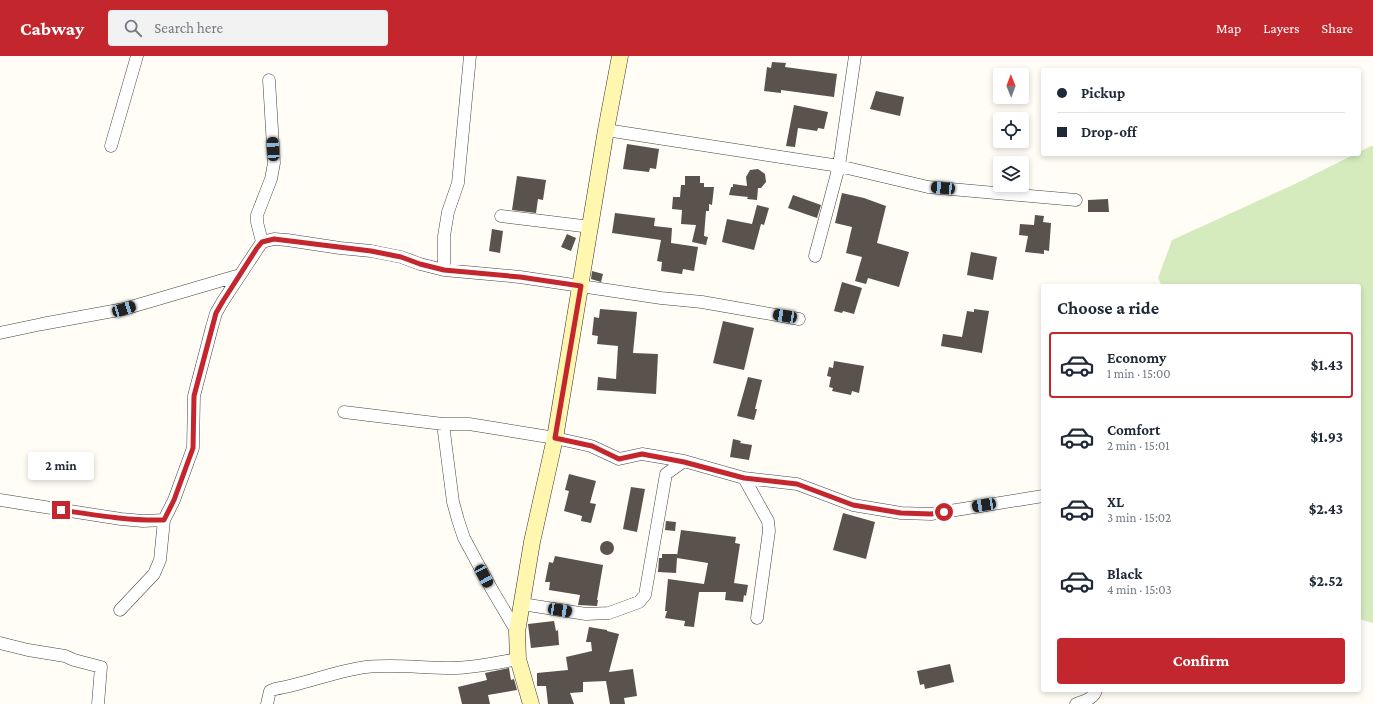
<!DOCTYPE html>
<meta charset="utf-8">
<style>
:root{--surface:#fff;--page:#f2f2f3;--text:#1f2937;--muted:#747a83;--line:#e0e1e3;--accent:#c4262e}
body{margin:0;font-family:"Crimson Pro",serif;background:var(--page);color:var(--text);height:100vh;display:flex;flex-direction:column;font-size:15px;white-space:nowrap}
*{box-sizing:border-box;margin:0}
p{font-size:13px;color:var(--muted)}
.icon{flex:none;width:22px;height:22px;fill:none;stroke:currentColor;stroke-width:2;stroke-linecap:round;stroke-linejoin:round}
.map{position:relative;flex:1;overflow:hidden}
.drawer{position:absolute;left:1041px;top:228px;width:320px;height:408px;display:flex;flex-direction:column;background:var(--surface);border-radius:4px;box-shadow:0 2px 6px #0003}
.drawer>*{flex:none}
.hud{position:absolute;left:1041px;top:12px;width:320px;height:88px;border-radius:4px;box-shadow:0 2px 6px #0003;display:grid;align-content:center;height:88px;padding:0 16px;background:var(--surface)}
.needle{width:26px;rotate:359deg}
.fabs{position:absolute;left:993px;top:12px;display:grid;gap:8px}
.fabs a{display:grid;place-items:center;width:36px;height:36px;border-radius:4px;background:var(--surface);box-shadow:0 2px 6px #0003;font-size:20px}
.end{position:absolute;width:18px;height:18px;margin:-9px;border:5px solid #c4262e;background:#fff;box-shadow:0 0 0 2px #fff}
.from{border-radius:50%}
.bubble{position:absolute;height:28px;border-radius:4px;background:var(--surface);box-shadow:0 2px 6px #0003;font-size:13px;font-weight:700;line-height:28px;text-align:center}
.car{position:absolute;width:12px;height:24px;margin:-12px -6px;border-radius:5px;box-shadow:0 0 3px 1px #0007;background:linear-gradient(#222 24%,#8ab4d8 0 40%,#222 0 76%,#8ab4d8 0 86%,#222 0)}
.hud b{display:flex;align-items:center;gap:14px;height:38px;font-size:15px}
.hud b+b{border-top:1px solid var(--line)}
.hud i{width:10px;height:10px;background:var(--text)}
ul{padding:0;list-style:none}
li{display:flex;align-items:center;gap:12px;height:66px;margin:0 8px 6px;padding:0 8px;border:2px solid transparent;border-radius:4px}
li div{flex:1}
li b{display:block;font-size:15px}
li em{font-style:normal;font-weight:700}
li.active{border-color:var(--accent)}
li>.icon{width:36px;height:36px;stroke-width:1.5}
h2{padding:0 16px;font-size:18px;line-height:48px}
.button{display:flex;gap:8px;margin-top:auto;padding:8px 16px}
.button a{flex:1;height:46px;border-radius:4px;background:var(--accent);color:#fff;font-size:16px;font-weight:700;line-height:46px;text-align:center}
header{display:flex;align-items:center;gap:24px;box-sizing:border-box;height:56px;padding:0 20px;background:var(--accent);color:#fff}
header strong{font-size:19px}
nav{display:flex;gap:22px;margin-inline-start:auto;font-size:14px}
.search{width:280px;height:36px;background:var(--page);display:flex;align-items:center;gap:10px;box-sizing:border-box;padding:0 14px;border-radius:4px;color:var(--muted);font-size:15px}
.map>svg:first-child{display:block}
.green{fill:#d5ebbd}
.building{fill:#5a524d}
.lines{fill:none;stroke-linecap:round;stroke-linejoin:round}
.street-casing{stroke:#444;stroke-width:13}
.secondary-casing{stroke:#333;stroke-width:17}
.street{stroke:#fff;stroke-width:12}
.secondary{stroke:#fff6b0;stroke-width:16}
.route{stroke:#c4262e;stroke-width:5}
</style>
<header>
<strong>Cabway</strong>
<div class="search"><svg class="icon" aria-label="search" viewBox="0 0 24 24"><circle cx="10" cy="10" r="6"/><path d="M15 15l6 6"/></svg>Search here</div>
<nav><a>Map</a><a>Layers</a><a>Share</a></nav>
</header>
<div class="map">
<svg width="1373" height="648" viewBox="0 0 1373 648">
<rect width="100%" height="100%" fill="#fffdf5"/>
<!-- green -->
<path class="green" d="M1371 90H1373V567L1359 563V230H1162L1158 222 1172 184 1297 127 1355 98H1359V96Z"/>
<!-- building -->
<path class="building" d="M772 6 786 7 785 11 837 18 834 41 781 34V37L764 35 767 11 771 12Z
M876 35 904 41 900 60 870 53Z
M794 49 828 56 824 73 818 72 817 75 798 72 795 91 786 90Z
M627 88 659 93 656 113 650 112 649 116 623 113Z
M758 113 765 118 766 126 761 132H758L757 144 747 143 748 141 729 139 731 131H733V128L747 130 746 121 750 114Z
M517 120 546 124 543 144 538 143 536 157 512 154Z
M685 120H700V127H704V131H714L712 149 709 148V155H706L704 180 708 181 706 189 692 186 696 169 681 168 682 154 672 153 673 141H680L681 129H685Z
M842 137 864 142 886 150 877 187 909 196 899 231 868 222 866 228 855 225 862 201 846 197 852 171 835 167Z
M793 139 821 149 817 162 788 152Z
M1108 143 1109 156H1088V144Z
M757 149 769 152 764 169 761 168 754 194 722 186 727 163 752 168Z
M615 157 655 162 654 170 672 172 671 187 698 191 694 215 683 213 682 218 661 215 662 206 657 205 661 184 612 177Z
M1035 159 1044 160 1043 166 1051 167 1049 195 1044 194V198L1025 196 1028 180 1019 179 1020 168 1034 169Z
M492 173 503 175 500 197 489 195Z
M567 178 576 182 571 195 561 191Z
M971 196 997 201 993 224 967 219Z
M592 215 603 218 601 226 591 223Z
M842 226 862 232 854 258 843 255 842 257 834 255Z
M600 253 637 256 633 297 658 298 656 338 597 334 598 321 616 323 618 290 597 288 598 280 592 279 594 261 599 262Z
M974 253 989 255 982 297 941 290 943 278 962 281 967 255 974 256Z
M723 265 754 272 744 314 713 307Z
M834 305 864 310 859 337 852 335 851 339 832 335 833 332 829 331 831 321 827 320 829 311 833 312Z
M748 321 762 324 755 353H757L754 364 737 360Z
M733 383 741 385 740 387 752 389 749 404 730 401Z
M569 418 596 425 590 447 596 448 591 467 581 465 582 460 564 455 569 435 565 434Z
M631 431 645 433 637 476 623 473Z
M843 457 875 466 866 503 833 494Z
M666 465 676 466 675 475 665 474Z
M681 474 736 481 735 487 740 488 734 527 748 529 746 540 744 539 743 546 725 544 726 536H699L694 571 684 570 685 565 665 562 667 555H665L668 523 704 528 708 507 677 502 676 517 658 516 659 502H662V498H677V500Z
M600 492a7 7 0 1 1 14 0a7 7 0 1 1-14 0Z
M555 500 603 509 597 544H598L597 550 578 549 580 539 549 534 550 526H545L549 506 553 507Z
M554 565 556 575 558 574 559 589 531 592 528 568Z
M589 571 607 574V575L619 578 609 616 633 613 637 640 624 642 625 648H610L606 625 583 626V636L570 637 574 648H548L546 630H537V617L568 614 566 601 592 595 591 586H586Z
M950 608 954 626 925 633 924 628 920 629 917 615Z
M509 612 511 624 514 623 517 634 488 639 490 648H462L458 631 487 624 485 617Z"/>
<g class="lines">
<!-- street casing -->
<g class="street-casing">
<path id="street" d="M606 74 839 110 928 131 1076 144
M111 90 137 0
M501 160 591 171
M262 186 257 166V159L271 123 274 107 269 24
M815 200 839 110 855 0
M444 214V180L448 156 458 127 470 0
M0 277 42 268 124 253 240 219
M344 356 443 368H469L555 382 591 390 619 403 642 398 684 405 744 422 797 428 853 449 901 457 931 458 1043 440
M443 368 453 446 458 464 464 482 491 532 517 576
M744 422 768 465 769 475 757 562
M0 444 121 463 143 465 164 464
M522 548 586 558 609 557 639 546 645 539 666 418 684 405
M120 554 154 518 160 504 164 464 174 444 193 392 194 340 212 271 216 257 223 245 262 186 274 183 287 184 340 192 371 195 401 201 420 208 444 214 520 221 661 242 702 246 799 263
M0 587 28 594 65 600 74 604 101 611 98 648
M267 648 270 635 275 633C306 628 335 615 366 611 395 608 423 612 451 612 474 612 496 607 518 603
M1076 648C1084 645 1094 643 1096 634"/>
</g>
<!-- secondary casing -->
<g class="secondary-casing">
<path id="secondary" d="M531 648 518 603 517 576 532 486 555 382 606 74 620 0"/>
</g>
<!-- street -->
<use href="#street" class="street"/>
<!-- secondary -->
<use href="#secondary" class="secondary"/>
</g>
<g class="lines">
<!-- route -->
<path class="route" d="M61 454C95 459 129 465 164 464L174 444 193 392 194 340 216 257 223 245 257 192 262 186 274 183 371 195 401 201 420 208 444 214 520 221 581 230 555 382 592 390 619 403 642 398 684 406 744 422 797 428 853 449 901 457 931 458 944 456"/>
</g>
</svg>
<div class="fabs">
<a><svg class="needle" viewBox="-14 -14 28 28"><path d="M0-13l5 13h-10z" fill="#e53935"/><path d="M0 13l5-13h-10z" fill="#747a83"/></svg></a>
<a><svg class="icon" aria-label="locate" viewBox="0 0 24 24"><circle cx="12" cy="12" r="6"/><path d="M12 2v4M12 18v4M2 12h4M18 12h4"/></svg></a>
<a><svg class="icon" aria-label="layers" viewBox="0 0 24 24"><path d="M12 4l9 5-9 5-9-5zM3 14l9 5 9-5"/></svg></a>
</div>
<i class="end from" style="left:944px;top:456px"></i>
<i class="end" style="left:61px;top:454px"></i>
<div class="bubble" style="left:28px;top:396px;width:66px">2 min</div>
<i class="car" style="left:273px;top:93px;rotate:357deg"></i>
<i class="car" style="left:943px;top:132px;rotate:275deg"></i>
<i class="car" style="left:124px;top:253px;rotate:73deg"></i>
<i class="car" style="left:785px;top:260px;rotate:279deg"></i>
<i class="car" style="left:984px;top:449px;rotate:261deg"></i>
<i class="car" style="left:484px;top:520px;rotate:152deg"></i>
<i class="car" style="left:560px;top:554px;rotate:99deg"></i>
<div class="hud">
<b><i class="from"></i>Pickup</b>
<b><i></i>Drop-off</b>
</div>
<section class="drawer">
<h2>Choose a ride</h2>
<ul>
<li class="active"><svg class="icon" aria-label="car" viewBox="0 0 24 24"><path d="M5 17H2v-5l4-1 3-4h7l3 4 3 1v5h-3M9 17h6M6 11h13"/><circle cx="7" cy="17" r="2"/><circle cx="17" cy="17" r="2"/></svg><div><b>Economy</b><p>1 min · 15:00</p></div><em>$1.43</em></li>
<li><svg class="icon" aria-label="car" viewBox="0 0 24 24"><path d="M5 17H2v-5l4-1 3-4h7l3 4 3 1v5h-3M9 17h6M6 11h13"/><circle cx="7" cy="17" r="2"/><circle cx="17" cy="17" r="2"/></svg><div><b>Comfort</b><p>2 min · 15:01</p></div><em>$1.93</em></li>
<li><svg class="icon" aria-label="car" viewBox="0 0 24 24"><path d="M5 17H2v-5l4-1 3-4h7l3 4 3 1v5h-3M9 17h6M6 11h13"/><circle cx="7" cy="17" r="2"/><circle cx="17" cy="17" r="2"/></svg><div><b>XL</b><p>3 min · 15:02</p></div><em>$2.43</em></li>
<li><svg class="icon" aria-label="car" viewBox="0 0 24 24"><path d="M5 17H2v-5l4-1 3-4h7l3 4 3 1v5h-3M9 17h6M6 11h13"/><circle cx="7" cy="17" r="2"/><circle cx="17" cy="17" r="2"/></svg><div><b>Black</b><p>4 min · 15:03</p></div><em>$2.52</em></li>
</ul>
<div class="button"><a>Confirm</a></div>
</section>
</div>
